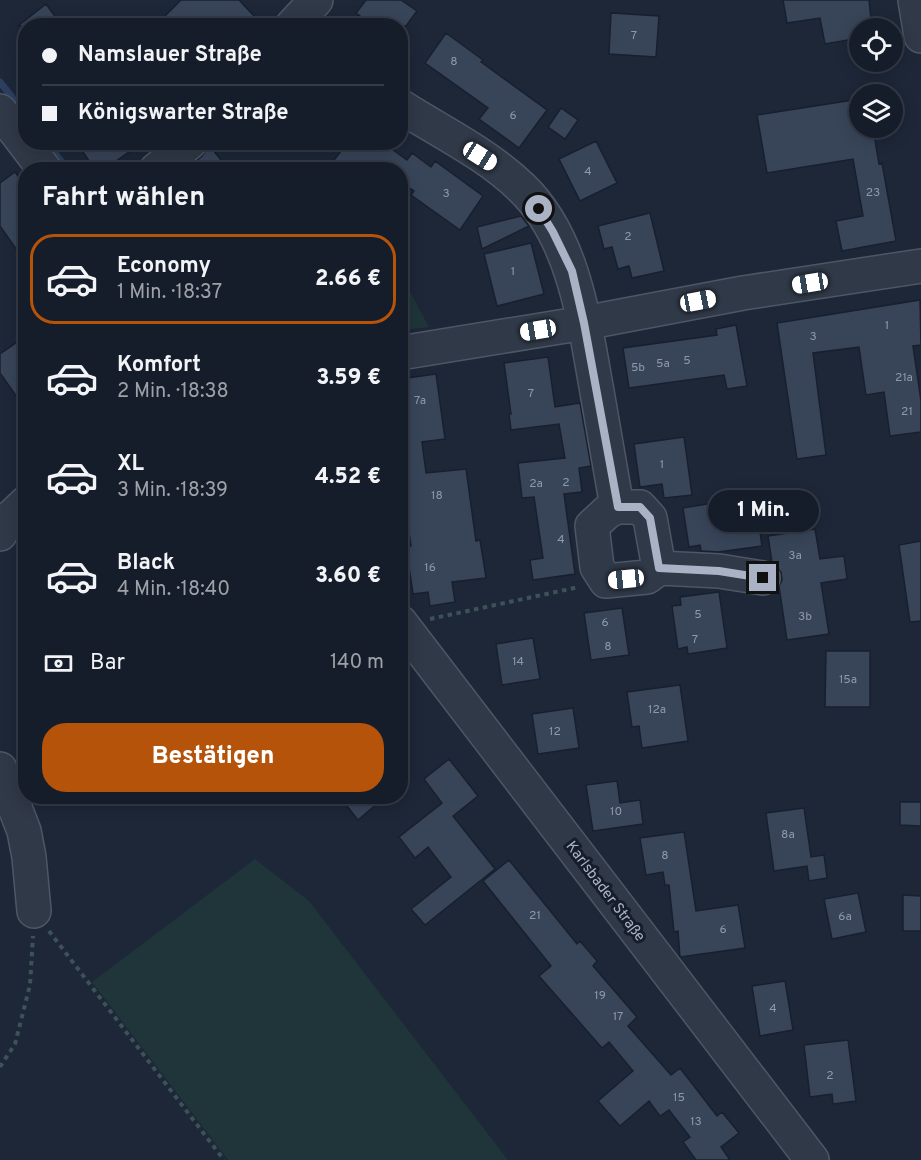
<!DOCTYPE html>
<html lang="de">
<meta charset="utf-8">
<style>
:root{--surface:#161d2a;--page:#1f2632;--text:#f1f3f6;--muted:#9ea2a8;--line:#353b47;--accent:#b45309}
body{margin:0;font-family:Overpass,sans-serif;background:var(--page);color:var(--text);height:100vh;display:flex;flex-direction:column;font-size:22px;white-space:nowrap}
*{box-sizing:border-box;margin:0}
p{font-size:20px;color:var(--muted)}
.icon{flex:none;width:33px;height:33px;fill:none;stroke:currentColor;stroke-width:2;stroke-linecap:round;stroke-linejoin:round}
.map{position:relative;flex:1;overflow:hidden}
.side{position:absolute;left:18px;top:162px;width:390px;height:642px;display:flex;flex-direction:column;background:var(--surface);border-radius:24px;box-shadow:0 3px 15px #0003,0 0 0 2px var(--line)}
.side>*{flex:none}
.guide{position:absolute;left:18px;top:18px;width:390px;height:132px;border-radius:24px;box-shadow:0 3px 15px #0003,0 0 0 2px var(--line);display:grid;align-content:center;height:132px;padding:0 24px;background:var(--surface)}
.fabs{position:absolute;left:849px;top:18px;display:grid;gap:12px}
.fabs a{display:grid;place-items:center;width:54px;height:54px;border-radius:50%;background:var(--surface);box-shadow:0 3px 15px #0003,0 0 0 2px var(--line);font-size:30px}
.end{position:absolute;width:27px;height:27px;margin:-14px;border:8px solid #aab3c6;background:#111;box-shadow:0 0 0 3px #111}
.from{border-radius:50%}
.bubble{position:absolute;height:42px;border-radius:21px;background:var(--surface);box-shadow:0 3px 15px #0003,0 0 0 2px var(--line);font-size:20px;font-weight:800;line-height:42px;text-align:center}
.car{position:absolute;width:18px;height:36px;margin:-18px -9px;border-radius:8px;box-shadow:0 0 4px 2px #0007;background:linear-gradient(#fff 24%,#345 0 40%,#fff 0 76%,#345 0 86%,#fff 0)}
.guide b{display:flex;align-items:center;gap:21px;height:57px;font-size:22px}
.guide b+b{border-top:2px solid var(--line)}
.guide i{width:15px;height:15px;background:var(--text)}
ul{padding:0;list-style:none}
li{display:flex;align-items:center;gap:18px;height:90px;margin:0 12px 9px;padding:0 12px;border:3px solid transparent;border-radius:24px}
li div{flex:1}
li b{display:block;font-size:22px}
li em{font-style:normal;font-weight:800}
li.on{border-color:var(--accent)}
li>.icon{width:54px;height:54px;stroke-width:1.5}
h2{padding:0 24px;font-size:27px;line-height:72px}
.pay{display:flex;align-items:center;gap:15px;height:66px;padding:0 24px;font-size:22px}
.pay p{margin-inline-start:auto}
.cta{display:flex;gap:12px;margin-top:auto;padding:12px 24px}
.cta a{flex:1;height:69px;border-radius:24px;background:var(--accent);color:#fff;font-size:24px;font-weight:800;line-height:69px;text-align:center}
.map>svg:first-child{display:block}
.green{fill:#1f3539}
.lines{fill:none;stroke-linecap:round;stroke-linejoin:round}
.stream{stroke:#2c3f5f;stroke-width:7}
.building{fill:#384559;stroke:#18202e;stroke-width:1.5}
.minor-casing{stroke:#4e5666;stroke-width:36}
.path{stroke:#3c5256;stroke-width:4;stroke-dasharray:4.5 4.5;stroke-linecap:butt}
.minor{stroke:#303948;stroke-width:33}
.route{stroke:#aab3c6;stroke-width:8}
.labels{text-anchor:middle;stroke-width:6;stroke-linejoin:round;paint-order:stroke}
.number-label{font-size:12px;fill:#8e98ab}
.street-label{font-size:15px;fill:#aab3c6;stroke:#161e2c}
</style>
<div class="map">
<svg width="921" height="1160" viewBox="0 0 921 1160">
<rect width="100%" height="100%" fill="#1d2738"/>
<!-- green -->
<path class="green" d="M400 275H401L429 327 401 330Z
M255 859 309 901 508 1160H228L92 982Z"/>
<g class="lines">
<!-- stream -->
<path class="stream" d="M0 82 26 115
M46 142 68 170"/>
</g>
<!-- building -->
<path class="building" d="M181 0H239L254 16 245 26H155Z
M366 0H401L417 11 406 26H374L356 13Z
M783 0H869L872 28H860V62H879L858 66 853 39 825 44 820 18 787 23Z
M46 4 62 26H18Z
M611 13 659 16 656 57 609 54Z
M446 33 483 60 481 62 547 110 519 148 479 119 488 108 425 63Z
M860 99V128H873L879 164 882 163 896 241 842 251 836 221 863 216 853 159 767 173 757 115Z
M561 108 578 120 565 139 548 127Z
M596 141 617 183 580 201 559 159Z
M76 142H143L109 166 105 161 94 168Z
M348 142H382L407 160 412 153 431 167 435 161 483 196 460 230 411 195 414 191 400 182V170H347L334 160Z
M209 145 221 160 209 170H186L202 156Z
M15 172 26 187V263L0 226V183Z
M650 213 664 271 632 278 629 266 618 269 612 247 604 249 598 226Z
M521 216 529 226 482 249 477 227Z
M531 243 544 294 497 306 484 254Z
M920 300 921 345 913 346 921 401V432L890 436 884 392 866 395 859 347 813 353 826 455 797 459 777 323Z
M736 325 747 386 727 389 724 375 629 388 623 348 717 335 716 329Z
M26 336V410L0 373V354Z
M548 357 555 407 580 403 591 466 579 468 582 492 564 494 575 574 533 580 530 560 543 558 534 497 522 498 518 463 565 458 559 424 511 430 509 414H511L504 363Z
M436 374 445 439 422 442 426 473 466 469 476 541 480 540 486 578 452 582 455 602 430 606 428 592 413 594 406 547 411 546 400 472 408 470 400 420V379Z
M684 437 692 495 664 498 662 484 640 487 634 444Z
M755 496 762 546 718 552 701 551 700 545 689 547 683 508Z
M815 529 820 559 844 556 847 579 821 583 829 634 787 640 779 586 782 580 781 572 772 562 768 536Z
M921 541V621L910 622 899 545Z
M719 592 727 648 688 654 687 647 678 649 672 606 681 605 680 597Z
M622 608 629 655 591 660 584 613Z
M533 638 540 679 502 685 496 644Z
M826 651H870V707H825Z
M680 685 688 741 642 748 639 726 632 727 627 692Z
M573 708 579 748 538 754 532 714Z
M449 759 478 796 453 816 495 869 425 925 411 909 451 877 428 847 415 858 399 837 442 803 424 779Z
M617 781 620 803 640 800 643 824 593 831 586 785Z
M339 796H386L358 820Z
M900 802H921V826L900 825Z
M804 808 811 857 824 855 827 878 809 881 807 866 774 871 766 813Z
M684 832 696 911 738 905 745 948 680 957 678 931 674 932 669 885H665L663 872 646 875 640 838Z
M509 860 577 944 580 941 597 961 593 966 637 1017 628 1026 671 1075 680 1068 717 1116 722 1112 739 1133 721 1147 730 1160H696L683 1142 690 1137 669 1110 660 1116 649 1101 620 1126 598 1101 633 1071 609 1042 602 1048 539 976 551 966 483 881Z
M858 893 866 932 832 939 824 899Z
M903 895 921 896V931H903Z
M785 981 793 1030 760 1036 752 986Z
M848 1040 856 1101 833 1104 832 1094 810 1097 804 1045Z"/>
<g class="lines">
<!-- minor casing -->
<g class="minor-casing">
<path id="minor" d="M915 0 921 36
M292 26 316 0
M400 106C441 132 487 154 522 188 573 237 584 319 596 386 603 426 610 467 617 507H640L650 518 659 568 647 577 606 581 597 567 592 526 607 512 617 507
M0 111 45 170
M156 170 190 142
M400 353 584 323 743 293 921 266
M0 534 10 518 26 503
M659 568 719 571 763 578
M400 622 812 1160
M0 769 24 831 29 857 34 911"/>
</g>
<!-- path -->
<path class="path" d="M430 619 579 587
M49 931 224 1160
M0 1067 15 1044 30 985 33 936"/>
<!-- minor -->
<use href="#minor" class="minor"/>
</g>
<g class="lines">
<!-- route -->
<path class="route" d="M539 209 553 232 572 271 584 323 618 507H640L650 518 659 568 719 571 763 578"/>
</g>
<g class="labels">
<!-- number labels -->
<g class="number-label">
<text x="634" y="39">7</text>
<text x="454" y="65">8</text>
<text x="513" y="119">6</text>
<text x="588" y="175">4</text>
<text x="873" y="196">23</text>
<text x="446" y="197">3</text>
<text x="628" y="240">2</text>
<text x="513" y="275">1</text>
<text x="887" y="329">1</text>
<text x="813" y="340">3</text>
<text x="687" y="364">5</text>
<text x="663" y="367">5a</text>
<text x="638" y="371">5b</text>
<text x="904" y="381">21a</text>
<text x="531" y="397">7</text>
<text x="420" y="404">7a</text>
<text x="907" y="415">21</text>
<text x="662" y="468">1</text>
<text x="566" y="486">2</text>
<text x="536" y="487">2a</text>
<text x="437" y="499">18</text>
<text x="561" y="543">4</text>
<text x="795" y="559">3a</text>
<text x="430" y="571">16</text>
<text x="698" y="618">5</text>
<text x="805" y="620">3b</text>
<text x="605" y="626">6</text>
<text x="695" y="643">7</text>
<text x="608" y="650">8</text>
<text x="518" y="665">14</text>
<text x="848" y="683">15a</text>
<text x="657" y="713">12a</text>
<text x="555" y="735">12</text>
<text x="616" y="815">10</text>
<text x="788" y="838">8a</text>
<text x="665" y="859">8</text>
<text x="535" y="919">21</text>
<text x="845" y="920">6a</text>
<text x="723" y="933">6</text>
<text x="600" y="999">19</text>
<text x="773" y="1012">4</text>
<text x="618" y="1020">17</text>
<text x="830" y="1079">2</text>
<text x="679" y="1101">15</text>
<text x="696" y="1125">13</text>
</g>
<!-- street labels -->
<g class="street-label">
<text transform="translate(606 891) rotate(53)" y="5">Karlsbader Straße</text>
</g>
</g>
</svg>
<div class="fabs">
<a><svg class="icon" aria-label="locate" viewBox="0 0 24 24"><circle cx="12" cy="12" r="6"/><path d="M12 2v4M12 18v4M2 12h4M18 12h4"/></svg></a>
<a><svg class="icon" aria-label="layers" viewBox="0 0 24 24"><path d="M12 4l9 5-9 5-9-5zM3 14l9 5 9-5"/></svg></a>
</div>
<i class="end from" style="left:539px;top:209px"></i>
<i class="end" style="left:763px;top:578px"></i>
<div class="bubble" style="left:708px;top:490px;width:111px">1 Min.</div>
<i class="car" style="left:480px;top:156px;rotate:122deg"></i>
<i class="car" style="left:810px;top:283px;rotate:261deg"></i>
<i class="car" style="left:698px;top:301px;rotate:79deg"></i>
<i class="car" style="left:538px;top:330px;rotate:260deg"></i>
<i class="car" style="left:626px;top:579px;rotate:264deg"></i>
<div class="guide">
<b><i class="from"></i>Namslauer Straße</b>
<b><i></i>Königswarter Straße</b>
</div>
<section class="side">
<h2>Fahrt wählen</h2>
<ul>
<li class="on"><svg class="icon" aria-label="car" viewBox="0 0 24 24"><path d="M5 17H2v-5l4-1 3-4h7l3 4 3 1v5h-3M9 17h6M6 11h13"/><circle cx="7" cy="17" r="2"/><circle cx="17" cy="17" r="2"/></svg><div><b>Economy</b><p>1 Min. · 18:37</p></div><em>2.66 €</em></li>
<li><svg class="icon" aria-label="car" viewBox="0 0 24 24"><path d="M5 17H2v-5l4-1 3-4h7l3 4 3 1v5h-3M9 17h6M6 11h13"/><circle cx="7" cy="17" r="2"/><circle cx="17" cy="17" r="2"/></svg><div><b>Komfort</b><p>2 Min. · 18:38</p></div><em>3.59 €</em></li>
<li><svg class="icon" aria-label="car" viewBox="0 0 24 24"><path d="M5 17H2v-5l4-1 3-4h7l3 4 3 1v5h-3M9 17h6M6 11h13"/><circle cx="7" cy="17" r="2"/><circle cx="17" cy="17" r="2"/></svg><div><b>XL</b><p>3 Min. · 18:39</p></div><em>4.52 €</em></li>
<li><svg class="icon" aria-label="car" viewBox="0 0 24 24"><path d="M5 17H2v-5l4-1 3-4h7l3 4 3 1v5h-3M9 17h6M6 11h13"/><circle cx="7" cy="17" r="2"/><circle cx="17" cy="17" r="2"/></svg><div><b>Black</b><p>4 Min. · 18:40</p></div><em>3.60 €</em></li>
</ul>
<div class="pay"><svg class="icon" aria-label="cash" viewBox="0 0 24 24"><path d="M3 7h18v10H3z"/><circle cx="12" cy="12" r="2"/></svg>Bar<p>140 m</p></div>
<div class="cta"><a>Bestätigen</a></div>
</section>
</div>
